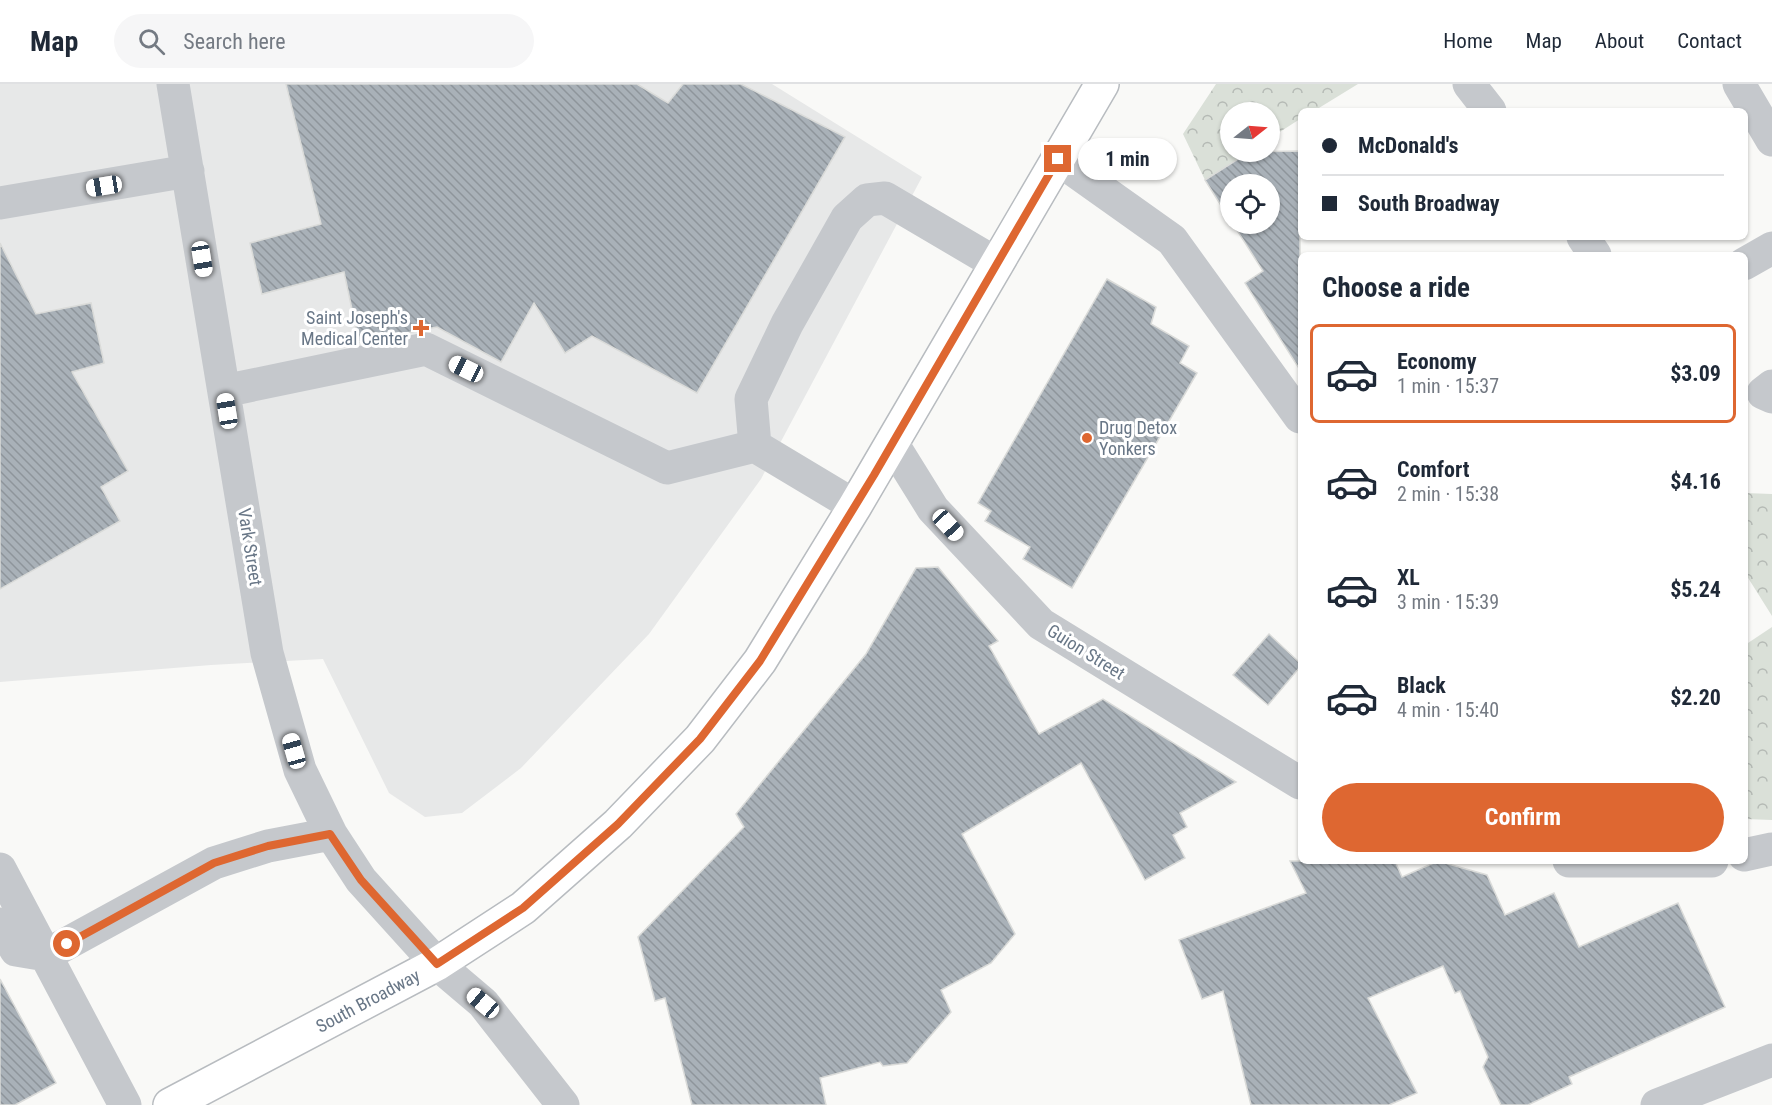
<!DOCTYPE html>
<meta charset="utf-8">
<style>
:root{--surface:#fff;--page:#f6f6f7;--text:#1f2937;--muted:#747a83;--line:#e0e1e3;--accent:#de6731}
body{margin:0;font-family:"Roboto Condensed",sans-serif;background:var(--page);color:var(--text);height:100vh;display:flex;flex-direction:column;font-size:22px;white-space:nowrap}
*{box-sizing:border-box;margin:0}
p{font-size:20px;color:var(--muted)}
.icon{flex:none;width:33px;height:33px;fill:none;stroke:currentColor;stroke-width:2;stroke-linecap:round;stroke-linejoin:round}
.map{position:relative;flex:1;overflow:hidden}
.details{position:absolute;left:1298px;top:168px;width:450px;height:612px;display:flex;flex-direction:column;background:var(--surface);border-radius:9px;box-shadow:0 2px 4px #0004}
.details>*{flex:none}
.top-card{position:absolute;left:1298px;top:24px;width:450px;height:132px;border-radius:9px;box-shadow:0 2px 4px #0004;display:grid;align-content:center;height:132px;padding:0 24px;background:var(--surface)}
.needle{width:39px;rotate:73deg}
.fabs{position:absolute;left:1220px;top:18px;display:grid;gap:12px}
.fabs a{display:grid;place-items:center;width:60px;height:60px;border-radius:50%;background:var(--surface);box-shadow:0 2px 4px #0004;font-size:30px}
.end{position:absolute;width:27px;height:27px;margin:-14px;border:8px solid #de6731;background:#fff;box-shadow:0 0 0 3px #fff}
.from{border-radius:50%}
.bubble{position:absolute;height:42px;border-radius:21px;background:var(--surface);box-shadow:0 2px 4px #0004;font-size:20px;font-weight:700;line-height:42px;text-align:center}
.car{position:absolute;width:18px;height:36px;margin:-18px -9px;border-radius:8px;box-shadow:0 0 4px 2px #0007;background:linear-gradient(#fff 24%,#345 0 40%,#fff 0 76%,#345 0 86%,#fff 0)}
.top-card b{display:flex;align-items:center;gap:21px;height:57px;font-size:22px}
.top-card b+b{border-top:2px solid var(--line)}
.top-card i{width:15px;height:15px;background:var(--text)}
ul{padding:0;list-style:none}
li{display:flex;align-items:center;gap:18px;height:99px;margin:0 12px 9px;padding:0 12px;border:3px solid transparent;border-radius:9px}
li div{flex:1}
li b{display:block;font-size:22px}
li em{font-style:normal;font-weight:700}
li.selected{border-color:var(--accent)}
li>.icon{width:54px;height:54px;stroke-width:1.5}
h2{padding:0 24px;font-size:27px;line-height:72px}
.button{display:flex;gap:12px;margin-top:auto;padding:12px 24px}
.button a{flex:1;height:69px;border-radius:36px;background:var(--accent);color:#fff;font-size:24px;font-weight:700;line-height:69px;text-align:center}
header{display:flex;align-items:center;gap:36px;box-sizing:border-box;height:84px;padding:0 30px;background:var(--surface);border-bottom:2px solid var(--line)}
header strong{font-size:28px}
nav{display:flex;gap:33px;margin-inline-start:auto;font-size:21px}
.search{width:420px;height:54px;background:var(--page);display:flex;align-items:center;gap:15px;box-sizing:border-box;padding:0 21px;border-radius:33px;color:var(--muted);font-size:22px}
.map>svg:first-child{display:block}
.built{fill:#e7e8e8}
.forest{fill:url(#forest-crowns)}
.building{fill:url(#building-back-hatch);stroke:#dadbd9;stroke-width:1.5}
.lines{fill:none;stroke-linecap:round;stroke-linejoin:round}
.major-casing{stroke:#b8bcc0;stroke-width:36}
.minor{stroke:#c5c8cc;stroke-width:33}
.major{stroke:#fff;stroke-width:33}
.route{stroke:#de6731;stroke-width:8}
.poi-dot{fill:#de6731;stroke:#fff;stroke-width:2}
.labels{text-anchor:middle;stroke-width:6;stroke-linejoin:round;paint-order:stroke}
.poi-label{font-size:18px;fill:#697787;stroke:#fff;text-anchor:end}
.street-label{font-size:18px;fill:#697787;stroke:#fff}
</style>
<header>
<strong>Map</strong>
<div class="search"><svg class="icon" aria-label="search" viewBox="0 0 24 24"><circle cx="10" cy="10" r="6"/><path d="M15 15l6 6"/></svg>Search here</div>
<nav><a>Home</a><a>Map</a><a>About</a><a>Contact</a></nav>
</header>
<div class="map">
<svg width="1772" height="1021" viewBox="0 0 1772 1021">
<defs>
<pattern id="forest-crowns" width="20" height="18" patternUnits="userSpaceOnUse" patternTransform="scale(1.5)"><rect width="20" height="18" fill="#dae0d8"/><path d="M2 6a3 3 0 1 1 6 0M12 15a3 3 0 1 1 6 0" fill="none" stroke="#b5bab5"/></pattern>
<pattern id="building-back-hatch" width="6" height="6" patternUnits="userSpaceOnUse" patternTransform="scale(1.5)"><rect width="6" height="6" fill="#a9b1b8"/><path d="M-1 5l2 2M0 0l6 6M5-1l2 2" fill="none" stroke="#8e959b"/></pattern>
</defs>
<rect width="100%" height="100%" fill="#f9f9f7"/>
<!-- built -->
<path class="built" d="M0 0H772L922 93 761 395 649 550 521 684 462 729 425 733 389 709 323 575 211 581 0 598Z"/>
<!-- forest -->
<path class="forest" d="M1216 0H1358L1314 27H1300V35L1269 55V28H1230V68H1249L1205 96 1183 50Z
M1745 409 1772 410V532L1745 489Z
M1772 543V736L1745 735V561Z"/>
<!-- building -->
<path class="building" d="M286 0H637L668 19 683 0H741L845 53 697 309 592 252 565 269 534 219 501 278 437 243 359 258 344 188 262 210 250 159 321 140Z
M1300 67V286L1245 199 1263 187 1233 140H1269V100H1230V136L1205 96 1249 68Z
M0 159 36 230 91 219 104 279 72 288 128 387 101 403 120 437 0 505Z
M1107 195 1156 223 1151 240 1189 262 1180 279 1197 289 1072 504 1023 475 1030 463 985 437 991 427 978 419Z
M938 483 998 557 989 562 1039 650 1103 615 1236 698 1180 729 1187 743 1173 751 1185 774 1145 796 1081 679 962 750 1015 850 991 879 941 906 951 928 907 979 883 982 880 978 820 994 826 1021H692L665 914 655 917 638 853 744 743 736 730 866 570 916 484Z
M1269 550 1300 579V583L1268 621 1233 591Z
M1290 777H1395L1402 793 1438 777 1487 791 1505 831 1554 809 1579 863 1678 819 1725 923 1569 993 1572 1000 1528 1021H1501L1483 983 1488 973 1460 907 1455 909 1443 882 1368 914 1417 1009 1389 1021H1251L1223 907 1202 915 1179 856 1306 809Z
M0 895 56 999 15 1021H0Z"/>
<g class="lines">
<!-- major casing -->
<g class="major-casing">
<path id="major" d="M170 1021 437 880 523 824 618 740 700 655 760 577 855 422 1102 0"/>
</g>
<!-- minor -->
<path class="minor" d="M173 0 267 569 300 686 331 750 361 796 437 880 483 919 563 1021
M1469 0 1490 27
M1739 0 1772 56
M1058 75 1172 156 1300 333
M0 119 188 87
M1583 153 1595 171
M1744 180 1772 164
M1772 302 1763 309 1772 313
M224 307 426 265 667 384 755 362 855 422
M892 359 933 425 1041 540 1300 699
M755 362 751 315 787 240 847 134 867 116 885 114 997 180
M1744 771 1772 765
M1569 777H1712
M0 785 125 1021
M0 840 16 866 46 871 214 779 268 762 331 750
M1657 1021 1772 976"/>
<!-- major -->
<use href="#major" class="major"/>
</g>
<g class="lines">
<!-- route -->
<path class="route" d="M67 860 214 779 268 762 330 750 361 796 437 880 523 824 618 740 700 655 760 577 874 391 1058 75"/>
</g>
<!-- markers -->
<g class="poi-dot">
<path d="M418 235h6v6h6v6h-6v6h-6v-6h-6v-6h6z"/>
<circle cx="1087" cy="354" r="6"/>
</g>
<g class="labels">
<!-- poi labels -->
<g class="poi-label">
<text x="408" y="240">Saint Joseph's<tspan x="408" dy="21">Medical Center</tspan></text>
<text x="1099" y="350" text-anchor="start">Drug Detox<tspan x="1099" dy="21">Yonkers</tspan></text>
</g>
<!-- street labels -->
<g class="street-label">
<text transform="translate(250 463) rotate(81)" y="6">Vark Street</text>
<text transform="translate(1086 568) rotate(32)" y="6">Guion Street</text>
<text transform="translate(368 917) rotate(-28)" y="6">South Broadway</text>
</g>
</g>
</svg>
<div class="fabs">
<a><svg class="needle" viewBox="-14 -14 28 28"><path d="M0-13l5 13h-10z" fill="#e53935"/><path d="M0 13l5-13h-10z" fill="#747a83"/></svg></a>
<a><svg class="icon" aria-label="locate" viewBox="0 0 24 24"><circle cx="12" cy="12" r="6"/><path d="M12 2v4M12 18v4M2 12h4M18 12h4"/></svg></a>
</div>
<i class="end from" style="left:67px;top:860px"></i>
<i class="end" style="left:1058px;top:75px"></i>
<div class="bubble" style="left:1078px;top:54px;width:99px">1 min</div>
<i class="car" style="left:104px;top:102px;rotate:261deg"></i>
<i class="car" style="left:202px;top:175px;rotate:171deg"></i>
<i class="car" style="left:466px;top:285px;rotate:296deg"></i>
<i class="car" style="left:227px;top:327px;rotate:351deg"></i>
<i class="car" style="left:948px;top:441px;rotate:137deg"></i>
<i class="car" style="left:294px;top:667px;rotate:344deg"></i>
<i class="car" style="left:483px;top:919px;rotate:310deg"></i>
<div class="top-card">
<b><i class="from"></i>McDonald's</b>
<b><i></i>South Broadway</b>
</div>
<section class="details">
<h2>Choose a ride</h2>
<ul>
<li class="selected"><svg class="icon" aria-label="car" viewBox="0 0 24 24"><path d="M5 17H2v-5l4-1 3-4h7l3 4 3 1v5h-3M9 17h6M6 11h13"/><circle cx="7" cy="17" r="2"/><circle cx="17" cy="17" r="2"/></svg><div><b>Economy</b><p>1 min · 15:37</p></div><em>$3.09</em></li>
<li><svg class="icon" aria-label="car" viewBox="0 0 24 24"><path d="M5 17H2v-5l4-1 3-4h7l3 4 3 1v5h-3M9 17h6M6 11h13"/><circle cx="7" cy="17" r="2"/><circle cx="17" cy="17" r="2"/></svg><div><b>Comfort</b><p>2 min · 15:38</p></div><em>$4.16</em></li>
<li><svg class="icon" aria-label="car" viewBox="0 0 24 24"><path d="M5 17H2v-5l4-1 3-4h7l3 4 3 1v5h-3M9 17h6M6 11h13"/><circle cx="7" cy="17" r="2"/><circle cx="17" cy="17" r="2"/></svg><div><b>XL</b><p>3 min · 15:39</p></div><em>$5.24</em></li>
<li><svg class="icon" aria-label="car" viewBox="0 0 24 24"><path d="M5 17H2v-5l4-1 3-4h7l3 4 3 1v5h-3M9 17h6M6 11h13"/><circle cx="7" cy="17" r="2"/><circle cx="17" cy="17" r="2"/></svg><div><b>Black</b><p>4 min · 15:40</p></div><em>$2.20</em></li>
</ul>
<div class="button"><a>Confirm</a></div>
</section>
</div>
